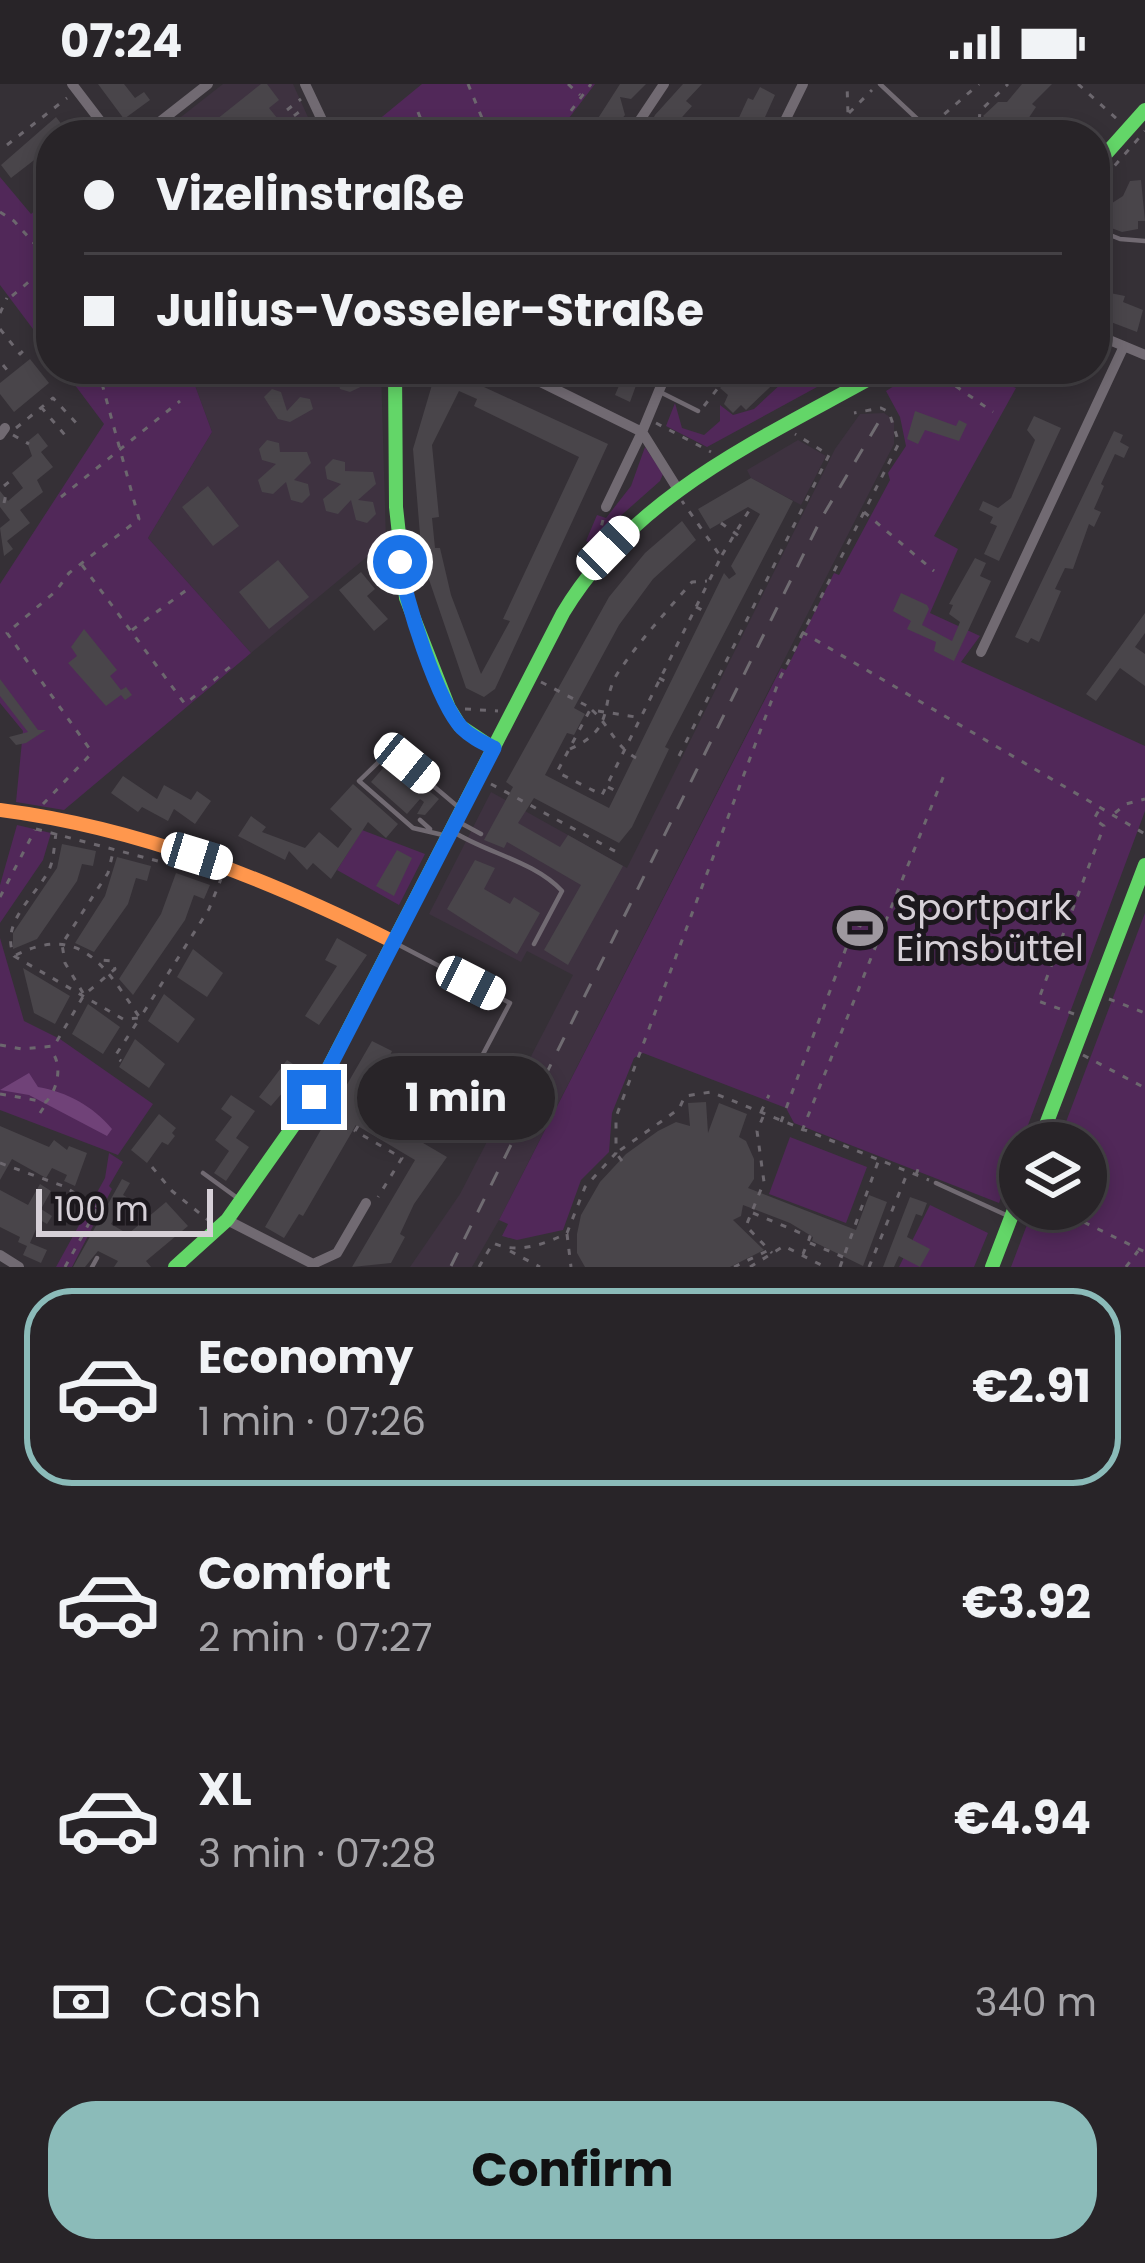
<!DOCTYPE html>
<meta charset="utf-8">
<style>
:root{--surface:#282428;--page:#343034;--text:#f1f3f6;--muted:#a5a4a8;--line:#444145;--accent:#8bbbb9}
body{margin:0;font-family:Poppins,sans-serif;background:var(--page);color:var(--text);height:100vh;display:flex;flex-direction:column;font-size:45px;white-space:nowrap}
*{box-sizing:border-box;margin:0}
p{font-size:39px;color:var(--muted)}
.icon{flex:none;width:66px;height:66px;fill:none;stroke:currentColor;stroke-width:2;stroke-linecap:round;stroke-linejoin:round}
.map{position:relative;height:1183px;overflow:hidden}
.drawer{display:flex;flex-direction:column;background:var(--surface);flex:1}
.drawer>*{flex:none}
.hud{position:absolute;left:36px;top:36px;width:1074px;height:264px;border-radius:48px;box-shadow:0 6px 18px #0003,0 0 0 3px var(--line);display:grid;align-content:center;height:264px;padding:0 48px;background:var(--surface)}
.tools{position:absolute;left:999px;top:1038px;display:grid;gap:24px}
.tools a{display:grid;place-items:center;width:108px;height:108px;border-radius:50%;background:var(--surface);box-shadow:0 6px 18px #0003,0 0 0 3px var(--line);font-size:60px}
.scale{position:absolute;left:36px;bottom:30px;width:177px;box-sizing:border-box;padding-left:12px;border:6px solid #d6d0d7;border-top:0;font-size:33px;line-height:42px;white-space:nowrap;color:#d6d0d7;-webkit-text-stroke:9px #1c181d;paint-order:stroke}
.end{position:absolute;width:54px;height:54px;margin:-27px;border:15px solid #1a73e8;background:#fff;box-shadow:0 0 0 6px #fff}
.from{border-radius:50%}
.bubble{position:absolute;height:84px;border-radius:42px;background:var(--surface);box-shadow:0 6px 18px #0003,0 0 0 3px var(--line);font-size:39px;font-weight:700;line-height:84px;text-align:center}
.car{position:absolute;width:36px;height:72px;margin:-36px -18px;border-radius:15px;box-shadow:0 0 9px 3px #0007;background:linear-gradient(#fff 24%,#345 0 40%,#fff 0 76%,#345 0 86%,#fff 0)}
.hud b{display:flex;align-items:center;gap:42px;height:114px;font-size:45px}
.hud b+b{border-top:3px solid var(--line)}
.hud i{width:30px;height:30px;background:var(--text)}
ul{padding:21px 0 0;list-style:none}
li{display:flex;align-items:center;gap:36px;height:198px;margin:0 24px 18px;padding:0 24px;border:6px solid transparent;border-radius:48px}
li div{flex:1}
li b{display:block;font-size:45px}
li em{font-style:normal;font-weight:700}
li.active{border-color:var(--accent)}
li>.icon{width:108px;height:108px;stroke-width:1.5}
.pay{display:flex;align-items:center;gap:30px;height:132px;padding:0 48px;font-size:45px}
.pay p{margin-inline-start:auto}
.cta{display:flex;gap:24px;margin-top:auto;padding:24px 48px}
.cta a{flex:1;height:138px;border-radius:48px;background:var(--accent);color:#111;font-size:48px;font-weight:700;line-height:138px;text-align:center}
.status{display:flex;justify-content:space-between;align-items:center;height:84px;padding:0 60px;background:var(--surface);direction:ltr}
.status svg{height:33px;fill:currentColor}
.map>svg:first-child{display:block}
.built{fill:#3e3240}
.green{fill:#512859}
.water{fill:#704278}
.building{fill:#49454a;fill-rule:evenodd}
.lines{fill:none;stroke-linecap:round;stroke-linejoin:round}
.path{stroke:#6c676e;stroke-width:3;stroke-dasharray:6 9;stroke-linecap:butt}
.lane{stroke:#716a72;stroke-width:4.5}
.street{stroke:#716a72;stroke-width:10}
.fast{stroke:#63d668;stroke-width:14}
.slow{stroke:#ff974d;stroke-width:14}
.rail{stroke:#706c72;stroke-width:3;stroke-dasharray:15 15;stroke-linecap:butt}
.route{stroke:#1a73e8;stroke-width:15}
.labels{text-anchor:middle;stroke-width:10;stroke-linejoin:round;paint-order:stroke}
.poi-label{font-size:36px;fill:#d6d0d7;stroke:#1c181d;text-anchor:start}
</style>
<div class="status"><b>07:24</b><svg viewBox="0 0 49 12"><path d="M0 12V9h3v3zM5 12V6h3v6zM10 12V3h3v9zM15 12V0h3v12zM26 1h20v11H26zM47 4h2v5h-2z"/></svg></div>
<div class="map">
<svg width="1145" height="1183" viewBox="0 0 1145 1183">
<rect width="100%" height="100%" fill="#353036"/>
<!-- built -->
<path class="built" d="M223 0H293L316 51H180L172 40Z
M189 285H381L386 457 251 569 148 454 212 348Z
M884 329 894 336V360L499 1136 472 1183H410L460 1110 573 891 527 867 521 878 429 830 491 708 627 784 835 365 860 330Z
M798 356 826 372 801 421 751 394 747 386Z"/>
<!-- green -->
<path class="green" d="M422 0H595L556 51H360Z
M0 93 31 130 48 116 51 120V269L0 201Z
M63 285H189L212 348 148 454 251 569 64 726 16 718 23 647 0 619V500L104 340Z
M797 285 835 291 850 285 707 363 666 342 675 319 682 344 704 351 720 337V321L733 331 754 325Z
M921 285H973L1016 304 934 452 958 465 930 529 980 552 961 578 1145 662V727L999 1119 794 1039 786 1024 643 969 634 974 612 1029 609 1068 581 1096 563 1146 517 1156 502 1152 508 1140 499 1136 781 584 786 586 834 489 839 491 890 396 888 389 906 362 900 333 886 307Z
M645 363 663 390 660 397 590 459 586 457 597 431 606 434 631 402Z
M17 741 51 749 43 776 0 839V801Z
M362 746 425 770 399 821 337 786Z
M1145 829V1183H1011L1033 1125H1086V1059H1058Z
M0 854 24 937 60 955 153 1020 118 1071 0 1026Z
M790 1053 867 1083 846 1139 769 1110Z
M109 1069 123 1078 109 1102 112 1105 72 1183H56L105 1094Z
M930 1121 988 1149 974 1183H899Z"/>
<!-- water -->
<path class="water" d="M29 989 38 1003C67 1008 93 1022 112 1045L107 1052 29 1011 0 1006Z"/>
<!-- building -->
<path class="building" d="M98 0H124L135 14 144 8 150 16 124 35Z
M261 0H267L279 16 269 24 291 51H197Z
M620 0H646L631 15 620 13 625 31 609 51H589L590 37 595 39Z
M683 0H702L686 17 692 22 666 51H645L655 31Z
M1022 0H1052L1032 20 1036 23 1028 35 1020 36 1022 45 1013 51H985L993 41 983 32 998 18H1007Z
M760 3 775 11 761 42 757 40 752 51H731L748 14 753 16Z
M56 33 66 46 51 51V63L11 94 1 81Z
M1141 96 1145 137H1138V145L1122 148 1103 141 1101 129 1109 128V121L1123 112 1130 97Z
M1095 206 1125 212 1123 218 1143 226 1137 248 1095 232Z
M30 275 49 299 14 328 0 310V299Z
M311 285H344L355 291 364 285 371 287 373 297 350 308 340 305 338 295 311 289Z
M415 285H445L608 360 495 605 484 613 466 604 422 475 413 365 434 294ZM459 307 477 315 474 322 579 373 503 535 510 537 481 590 451 511 440 464H435L432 434 439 433 432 361Z
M559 285H642L630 318 615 311 621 297 603 289 597 303Z
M758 285H789L746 326 741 321 733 329 724 320 728 311 720 304 729 295 745 298Z
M272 305 281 308 287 327 300 313 310 315 313 325 290 338 278 335 264 313Z
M915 327 956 342 959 336 967 340 959 357 925 346 918 360 907 355Z
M1034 332 1061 344 999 477 984 470 997 442 990 439 993 433 979 426 983 417 998 424 1011 414 1035 356 1027 346Z
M1114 347 1123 351 1120 358 1129 363 1124 374 1115 370 1101 400 1104 402 1094 425 1101 428 1094 443 1089 440 1073 485 1065 484 1055 505 1061 507 1039 558 1031 554 1028 559 1015 553Z
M38 349 48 362 41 368 53 383 37 396 43 408 20 426 30 439 7 457 13 465 4 472 0 444 10 436 0 423V407L8 417 23 404 12 389 32 372 27 358Z
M267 356 279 359 280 368H307L311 379 294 396 308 400 310 411 302 419 291 416 286 398 273 410 262 408 258 396 276 380 262 376 259 365Z
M333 375 345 378V387L373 388 376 400 358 416 373 418 376 430 367 439 356 436 351 416 338 430 326 427 323 415 341 400 327 395 325 383Z
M751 394 793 417 665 663 669 665 632 743 619 759 534 714 518 739 560 763 568 751 623 782 568 881 544 866 581 801 507 758 504 764 484 756 513 703 506 698 609 513 645 469 682 437 696 456 653 495 619 541 574 624 585 630 574 651 567 649 545 691 609 724 724 489 729 495 736 490 731 482 760 430 748 423 710 445 698 425Z
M208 402 239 442 213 462 182 423Z
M975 474 986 479 980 492 991 497 954 577 934 567 936 558 907 545 911 537 893 527 901 509 927 521 929 525 922 541 952 557 960 538 949 530 953 521 949 520Z
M278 476 309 513 269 545 239 508Z
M361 488 375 505 367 512 388 535 374 547 339 506Z
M1145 529V549L1135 563 1145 570V602L1120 584 1096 617 1086 610Z
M84 545 117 586 110 592 121 606 126 603 132 611 125 616 121 611 106 622 68 579 77 572 71 563Z
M0 595 38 646H46L26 659 16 661 9 653 28 648 0 612Z
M391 675 439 715 425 731 417 730 424 718 420 715 407 730 371 698Z
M123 692 157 715 164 701 191 716 197 707 211 717 195 740 174 725 168 737 142 723 138 728 111 709Z
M353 700 398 740 386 754 368 738 331 795 313 779 307 786 289 767 285 776 238 752 251 732 266 743 262 748 305 764 319 748 338 764 352 745 330 725Z
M62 760 96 767 93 782 82 780 77 797 37 855 13 865V849L57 784Z
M397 766 412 774 394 812 376 802Z
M117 773 151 782 147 797 136 794 128 820 94 868 75 859 105 812Z
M475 776 495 784 484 805 510 820 514 813 540 829 517 870 447 825Z
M176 789 210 801 204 815 194 811 185 836 133 911 119 895 161 830Z
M337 854 367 871 319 941 305 932 337 882 325 876Z
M193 865 223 889 207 913 177 893Z
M23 884 70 912 55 940 34 929Z
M164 910 195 935 178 959 148 937Z
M88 920 120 943 103 970 72 950Z
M135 955 165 980 149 1004 119 983Z
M372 957 392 967 365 1025 447 1073 414 1120 400 1150 405 1153 391 1179 352 1183 415 1076 356 1041 303 1132 299 1130 284 1154 265 1143Z
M287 976 302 986 271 1022 259 1013Z
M231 1011 255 1027 236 1054 249 1063 226 1097 214 1089 229 1067 215 1056 232 1033 221 1025Z
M706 1018 708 1049 719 1019 747 1030 739 1053 746 1057 754 1075V1095L748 1104 856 1146 869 1111 887 1118 863 1182 812 1157 813 1153 790 1139 743 1121 741 1132 733 1136 764 1166 730 1183H585L577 1169V1150L581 1131 600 1098 626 1070 658 1047 676 1038 690 1042 688 1019Z
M159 1030 176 1044 172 1049 175 1052 168 1061 162 1058 147 1079 131 1066Z
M0 1042 49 1063 54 1056 67 1066 69 1062 87 1069 75 1102 64 1097 67 1091 52 1084 46 1094 12 1075 0 1096Z
M122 1095 130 1099 123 1111 133 1117 129 1125 122 1121 111 1140 128 1150 166 1118 188 1142 146 1177 151 1183H114L118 1177 98 1167 85 1183H73Z
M40 1100 51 1107 41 1125 52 1132 47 1140 40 1136 30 1159 47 1166 41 1179 23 1171 27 1162 18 1158 20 1153 0 1143V1106L28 1121Z
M910 1113 927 1119 922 1132 916 1130 907 1153 930 1165 920 1183 899 1172 894 1183H883Z"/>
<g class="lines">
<!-- path -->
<path class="path" d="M468 0 489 51
M568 0 580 11
M1078 0 1117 35
M287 26 301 15
M418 28 427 51
M849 29 872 6
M933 40 979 0
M282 41 303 25
M176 43 183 51
M553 51 591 0
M829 51 848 30 847 0
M978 51 980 27 1008 0
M7 61 67 14
M1095 104 1145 47
M0 128 14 137 51 178
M12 212 50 180
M0 229 7 214
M0 245 20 270 23 267
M3 281 11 291
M718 285 729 290 731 285
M931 285 993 328
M704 322 729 290
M41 323 70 357
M656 339 711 368
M16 344 53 314 80 343
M13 351 29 360
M4 402 15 393
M61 413 180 317
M4 419 7 406
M864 428 934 487
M721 439 743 455
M598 456 603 436
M722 471 750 425
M82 481 185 620 236 578
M696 523 706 528
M132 546 192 502
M802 548 1145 750
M659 594 670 600
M541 598 591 624 557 688 602 711 721 473 682 417
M465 625 498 627
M592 626C610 642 615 662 636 674
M598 627 636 633
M570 665C619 643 598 618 619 587 641 555 667 527 692 498L707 497
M679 672 829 371 795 350
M491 700 622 771
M608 703 620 709
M43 720 89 672V664L7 549 56 507 69 489 139 435 98 285
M1115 729 1126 720 1145 715
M36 745 211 791
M56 749C54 762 54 777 48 788 33 815 0 839 14 872L123 935 140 934 209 825 221 795
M0 813 35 746
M856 840 880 850
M16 871C82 838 107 886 140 934L115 972 121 977
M83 909 65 879 62 860 108 789 114 764
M1109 915 1145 929
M1074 930 1038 917 1104 742 1094 735 1099 726
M0 961 22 965 54 962 84 911 115 885 112 877 100 876
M1083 971 1145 1004
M0 1010 46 1018C58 1005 63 980 51 967
M325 1021 336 1027
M761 1028 769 1011
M40 1029 46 1020
M763 1033 757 1047 764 1098 746 1142 772 1169
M781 1038 858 832
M358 1042 355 1047 402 1074 378 1113
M802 1047 944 691
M622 1077 616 1069 679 1025 685 1012 711 1008 929 1096
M0 1079 63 1102 98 1123
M152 1083 172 1107 208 1136
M916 1091 921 1077
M1057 1125 1145 1168
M753 1129 810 1153 803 1170
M567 1150 571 1183
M810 1159 843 1173
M510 1167 540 1183
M65 1183 108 1105
M479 1183 493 1159C516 1170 544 1161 567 1149L585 1103 616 1069V1033L780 594 899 359 889 328 881 324 854 329
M734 1183 769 1166
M750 1183 784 1162 825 1183
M840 1183 878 1078
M869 1183 907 1090
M1126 1183 1138 1167"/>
<!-- lane -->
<path class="lane" d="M880 0 928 45
M351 51 358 48
M1095 145 1120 155 1145 157
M658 307 698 327
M420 736 430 745
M457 737 481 750
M452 747C486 769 534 777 562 807L534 860
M443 751 413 744 359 697 391 666 457 722
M399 861 510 919 453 1027
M203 1089 236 1113
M936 1099 1006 1131
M92 1183 97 1174"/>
<!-- street -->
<path class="street" d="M72 0 111 51
M305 0 329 51
M143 51 208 0
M630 51 664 0
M778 51 803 0
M1095 250 1145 271
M514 285 642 348 606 423
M668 285 642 348 677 404
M0 351 5 344
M981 568 1124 262
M227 1136 313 1180 337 1169 366 1119
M0 1171 19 1183"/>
<!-- fast -->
<path class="fast" d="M1095 82 1145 26
M395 285 396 423 406 514 449 624 460 642 493 664
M1039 1059 1145 781
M175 1183 227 1136 313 1014 563 529C636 407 767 353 887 285
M992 1183 1020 1110"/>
<!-- slow -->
<path class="slow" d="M0 726C141 744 267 795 394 858"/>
<!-- rail -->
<path class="rail" d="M451 1182 821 435 884 329"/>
</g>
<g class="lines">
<!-- route -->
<path class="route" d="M314 1013 494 664C482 658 471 653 462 644 438 619 404 513 400 478"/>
</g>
<!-- icons -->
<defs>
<g id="stadium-bare" transform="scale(3.6)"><path d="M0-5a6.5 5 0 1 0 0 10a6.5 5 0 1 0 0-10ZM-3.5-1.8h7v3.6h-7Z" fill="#9e989f" stroke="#1c181d" stroke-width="2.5" paint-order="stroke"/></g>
</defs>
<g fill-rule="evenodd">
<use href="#stadium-bare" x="860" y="844"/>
</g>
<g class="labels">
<!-- poi labels -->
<g class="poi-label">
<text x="896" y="836">Sportpark<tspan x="896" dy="41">Eimsbüttel</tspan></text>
</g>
</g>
</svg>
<div class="tools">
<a><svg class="icon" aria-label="layers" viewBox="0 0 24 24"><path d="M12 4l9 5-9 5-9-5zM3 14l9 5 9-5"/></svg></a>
</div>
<div class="scale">100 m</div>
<i class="end from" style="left:400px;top:478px"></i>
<i class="end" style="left:314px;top:1013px"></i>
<div class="bubble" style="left:357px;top:972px;width:198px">1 min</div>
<i class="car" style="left:608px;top:464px;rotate:44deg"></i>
<i class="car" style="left:407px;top:679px;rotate:129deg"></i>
<i class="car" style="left:197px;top:772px;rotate:107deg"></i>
<i class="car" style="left:471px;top:899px;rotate:117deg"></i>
<div class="hud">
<b><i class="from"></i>Vizelinstraße</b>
<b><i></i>Julius-Vosseler-Straße</b>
</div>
</div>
<section class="drawer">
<ul>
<li class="active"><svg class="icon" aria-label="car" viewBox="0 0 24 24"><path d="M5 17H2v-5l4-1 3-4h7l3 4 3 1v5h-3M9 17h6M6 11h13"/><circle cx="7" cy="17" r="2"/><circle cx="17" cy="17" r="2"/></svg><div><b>Economy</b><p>1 min · 07:26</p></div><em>€2.91</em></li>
<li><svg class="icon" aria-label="car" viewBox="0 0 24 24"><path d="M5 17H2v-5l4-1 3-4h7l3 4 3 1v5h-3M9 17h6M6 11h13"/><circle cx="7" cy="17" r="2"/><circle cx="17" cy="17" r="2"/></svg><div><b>Comfort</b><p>2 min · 07:27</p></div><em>€3.92</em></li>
<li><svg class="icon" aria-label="car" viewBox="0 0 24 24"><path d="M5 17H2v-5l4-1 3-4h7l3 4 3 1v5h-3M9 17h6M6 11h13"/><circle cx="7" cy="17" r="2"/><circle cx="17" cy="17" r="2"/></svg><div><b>XL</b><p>3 min · 07:28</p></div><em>€4.94</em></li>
</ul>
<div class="pay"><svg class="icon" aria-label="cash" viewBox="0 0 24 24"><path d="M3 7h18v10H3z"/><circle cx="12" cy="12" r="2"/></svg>Cash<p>340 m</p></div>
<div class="cta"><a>Confirm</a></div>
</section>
